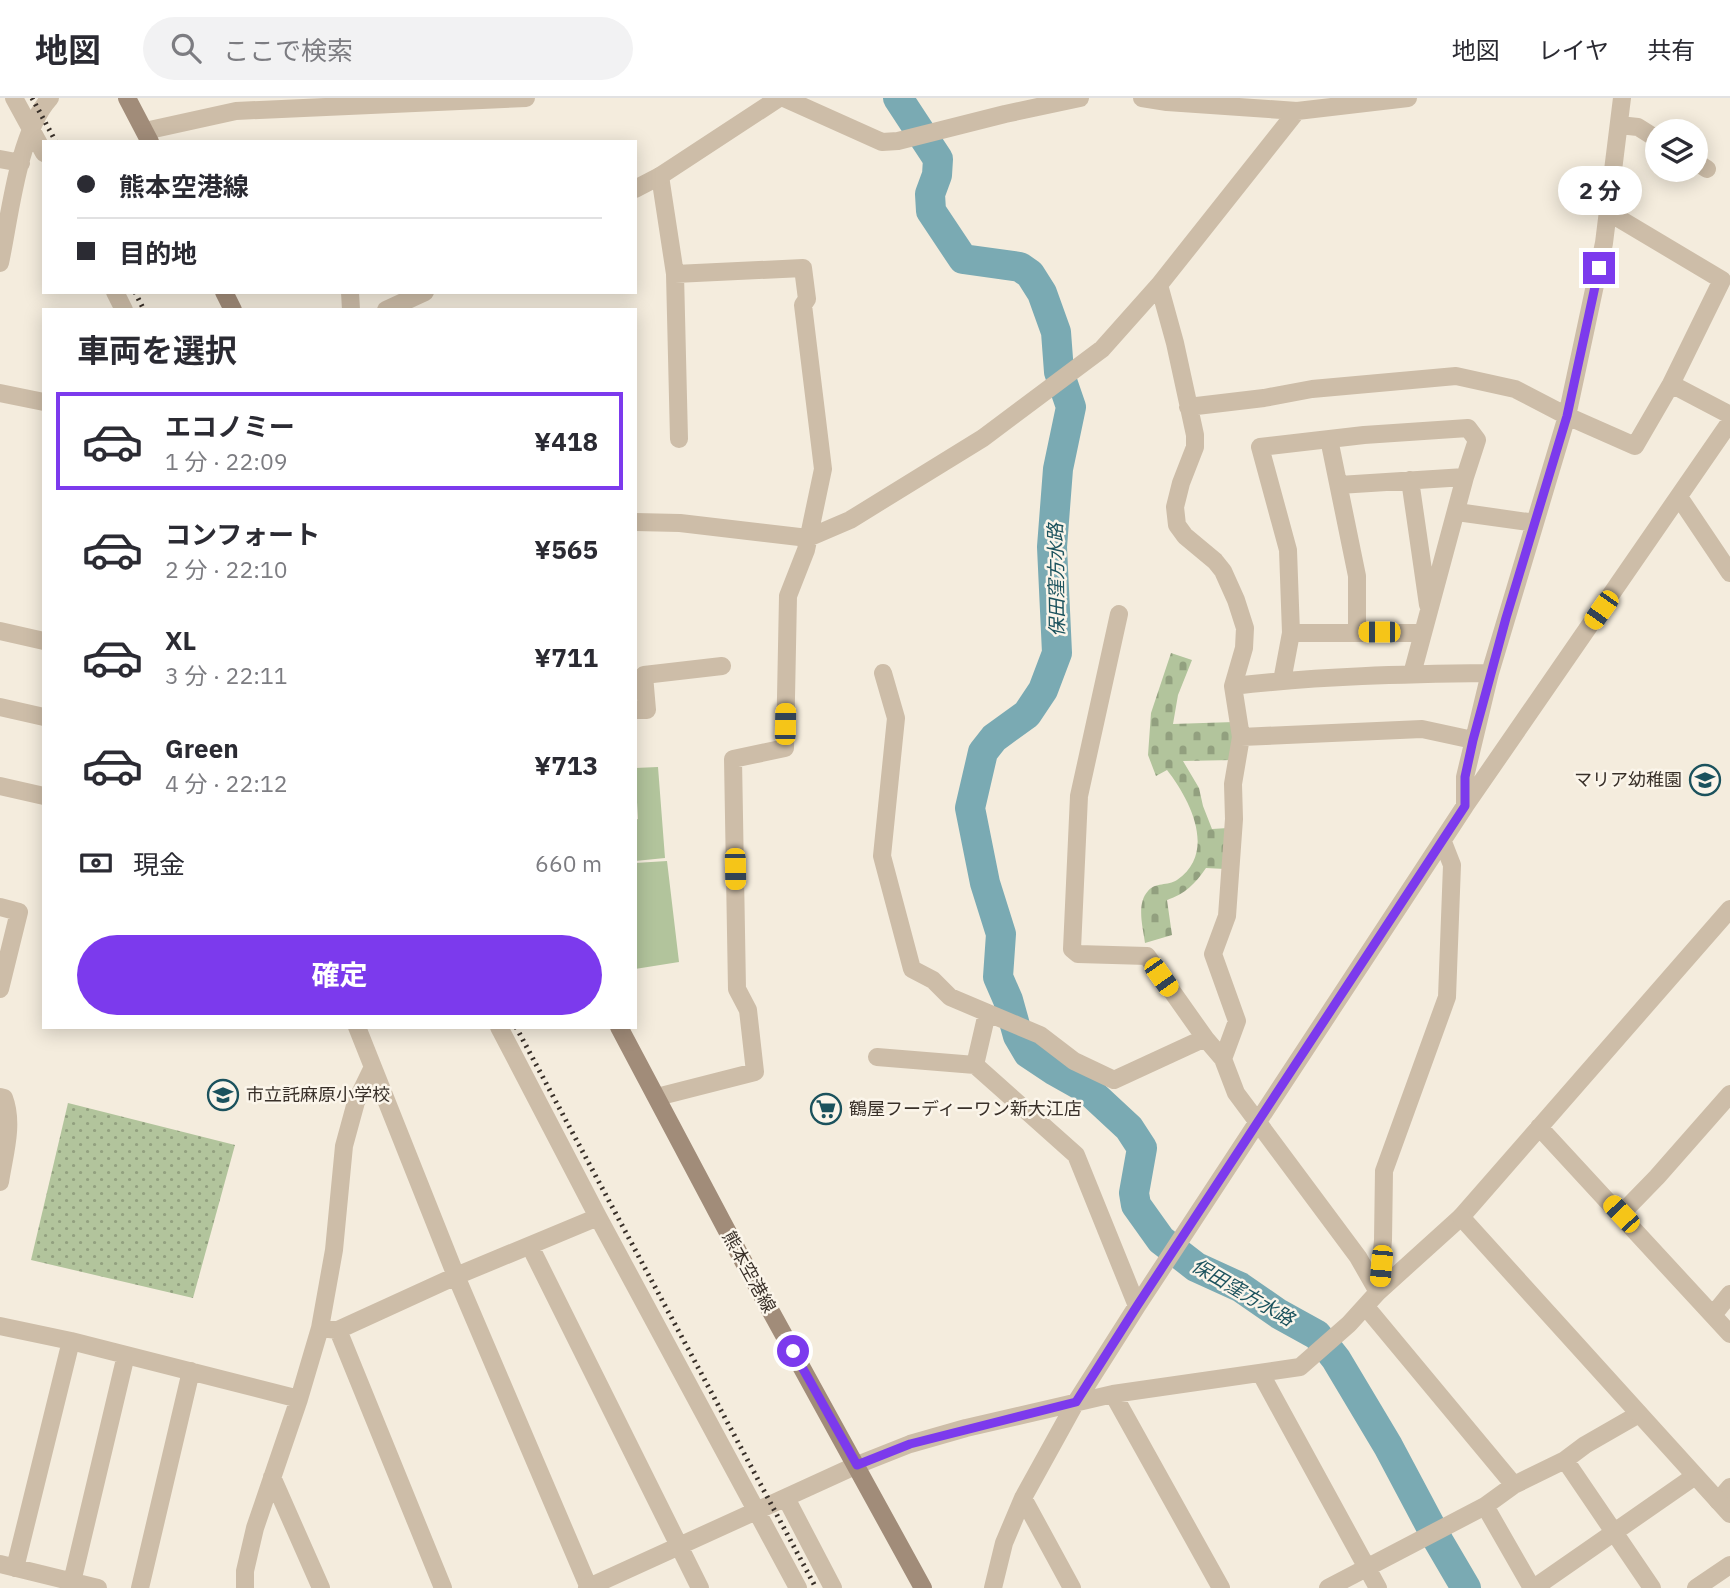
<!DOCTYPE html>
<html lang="ja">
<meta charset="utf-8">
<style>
:root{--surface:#fff;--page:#f2f2f3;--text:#2b2b33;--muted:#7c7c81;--line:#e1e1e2;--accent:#7c3aed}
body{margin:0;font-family:"IBM Plex Sans","Noto Sans JP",sans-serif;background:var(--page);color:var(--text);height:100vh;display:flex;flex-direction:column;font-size:26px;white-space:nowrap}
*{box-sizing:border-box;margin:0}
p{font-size:23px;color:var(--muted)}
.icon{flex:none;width:38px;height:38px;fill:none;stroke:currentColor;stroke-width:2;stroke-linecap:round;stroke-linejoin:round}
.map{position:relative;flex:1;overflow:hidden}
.side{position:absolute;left:42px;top:210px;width:595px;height:721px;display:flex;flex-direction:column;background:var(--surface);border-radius:0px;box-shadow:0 4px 18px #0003}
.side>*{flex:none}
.banner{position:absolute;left:42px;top:42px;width:595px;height:154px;border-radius:0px;box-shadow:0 4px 18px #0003;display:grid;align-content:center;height:154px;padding:0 35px;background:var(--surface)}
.controls{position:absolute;left:1645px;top:21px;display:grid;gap:14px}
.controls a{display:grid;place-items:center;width:63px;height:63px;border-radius:50%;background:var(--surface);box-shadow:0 4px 18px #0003;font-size:35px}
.end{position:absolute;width:32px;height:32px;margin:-16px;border:9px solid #7c3aed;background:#fff;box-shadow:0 0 0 4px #fff}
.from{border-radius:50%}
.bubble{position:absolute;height:49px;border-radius:24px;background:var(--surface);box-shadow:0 4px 18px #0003;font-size:23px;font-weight:700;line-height:49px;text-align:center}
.car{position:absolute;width:21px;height:42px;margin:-21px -10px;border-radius:9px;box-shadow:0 0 5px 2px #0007;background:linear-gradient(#f5c518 24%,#345 0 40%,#f5c518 0 76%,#345 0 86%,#f5c518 0)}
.banner b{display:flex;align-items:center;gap:24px;height:66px;font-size:26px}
.banner b+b{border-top:2px solid var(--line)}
.banner i{width:18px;height:18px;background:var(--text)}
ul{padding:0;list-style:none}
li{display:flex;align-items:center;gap:21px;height:98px;margin:0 14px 10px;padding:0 21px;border:4px solid transparent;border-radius:0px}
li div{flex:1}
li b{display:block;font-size:26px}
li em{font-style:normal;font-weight:700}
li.selected{border-color:var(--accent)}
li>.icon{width:63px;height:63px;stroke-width:1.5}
h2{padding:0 35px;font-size:32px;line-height:84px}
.pay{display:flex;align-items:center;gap:18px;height:77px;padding:0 35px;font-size:26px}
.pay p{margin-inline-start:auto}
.action{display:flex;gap:14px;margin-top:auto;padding:14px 35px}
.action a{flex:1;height:80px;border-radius:42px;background:var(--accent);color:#fff;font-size:28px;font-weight:700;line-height:80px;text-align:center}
header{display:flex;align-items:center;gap:42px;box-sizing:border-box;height:98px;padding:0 35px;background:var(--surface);border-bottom:2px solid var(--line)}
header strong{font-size:33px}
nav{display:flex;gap:38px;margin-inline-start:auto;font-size:24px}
.search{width:490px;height:63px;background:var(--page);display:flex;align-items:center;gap:18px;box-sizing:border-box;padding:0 24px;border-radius:38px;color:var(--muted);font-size:26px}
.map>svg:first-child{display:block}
.grass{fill:#b2c49c}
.cemetery{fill:url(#cemetery-stones)}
.park{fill:url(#park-dots)}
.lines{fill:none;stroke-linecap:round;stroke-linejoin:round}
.river{stroke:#7aaab3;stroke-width:30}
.minor{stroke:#cdbda8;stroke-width:18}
.tertiary{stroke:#cdbda8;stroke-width:18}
.secondary{stroke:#a18c79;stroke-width:18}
.rail{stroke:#393029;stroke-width:5;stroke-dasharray:2 5;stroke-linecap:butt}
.route{stroke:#7c3aed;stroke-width:9}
.labels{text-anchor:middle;stroke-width:5;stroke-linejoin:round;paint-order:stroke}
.poi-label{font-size:18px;fill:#393029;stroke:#fbf5ea;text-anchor:start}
.street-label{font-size:18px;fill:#393029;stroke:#fbf5ea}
.water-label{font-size:19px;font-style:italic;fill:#1b525d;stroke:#fbf5ea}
</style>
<header>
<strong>地図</strong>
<div class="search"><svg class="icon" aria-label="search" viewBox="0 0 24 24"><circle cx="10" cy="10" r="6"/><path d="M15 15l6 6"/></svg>ここで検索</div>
<nav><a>地図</a><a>レイヤ</a><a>共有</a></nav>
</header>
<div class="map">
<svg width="1730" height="1490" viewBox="0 0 1730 1490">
<defs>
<pattern id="cemetery-stones" width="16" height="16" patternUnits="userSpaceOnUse" patternTransform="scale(1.75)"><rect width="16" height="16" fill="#b2c49c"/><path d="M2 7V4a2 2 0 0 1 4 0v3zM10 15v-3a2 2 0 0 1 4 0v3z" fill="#92a07f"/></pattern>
<pattern id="park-dots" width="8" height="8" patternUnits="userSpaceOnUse" patternTransform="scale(1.75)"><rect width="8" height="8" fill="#b2c49c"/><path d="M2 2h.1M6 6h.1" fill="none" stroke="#92a07f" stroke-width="1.8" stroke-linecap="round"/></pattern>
</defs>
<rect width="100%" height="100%" fill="#f4ecdd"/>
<!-- grass -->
<path class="grass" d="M658 669 665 760 635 763V722L638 721 635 670Z
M667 763 679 864 635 871V765Z"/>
<!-- cemetery -->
<path class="cemetery" d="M1171 555 1192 562 1178 597 1173 626 1234 624 1233 662 1183 663 1199 690 1203 708 1212 731 1228 730 1225 771 1206 770C1195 786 1185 796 1167 802L1172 837 1145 845C1143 829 1136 806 1148 793 1155 784 1168 788 1177 782 1218 754 1189 700 1167 672L1156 678 1148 657 1151 615Z"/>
<!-- park -->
<path class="park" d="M68 1005 235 1047 193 1200 31 1162Z"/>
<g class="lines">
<!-- river -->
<path class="river" d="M898 0 938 61 937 77 930 96 931 113 963 161 1020 169 1030 176 1042 195 1056 234 1059 274 1071 309 1058 371 1052 449 1057 555 1043 592 1027 616 994 640 983 654 970 710 985 785 1001 836 998 879 1008 902 1018 938 1028 955 1055 973 1087 991 1129 1030 1142 1050 1134 1095 1136 1107 1161 1142 1196 1169 1240 1189 1279 1216 1317 1237 1336 1261 1388 1348 1439 1444 1466 1490"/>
<!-- minor -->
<path class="minor" d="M14 0 44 55
M784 0 882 44 898 43 1005 16 1080 0
M1142 0 1167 4 1297 13 1408 0
M1619 27 1638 29 1657 41
M145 33 236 13 526 0
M0 61 21 65
M1696 64 1707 71
M660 78 675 176 679 341
M0 165C10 118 18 35 50 0
M1159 187 1175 245 1195 337V349L1181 385 1175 409 1177 427 1185 438 1215 463 1223 473 1236 502 1245 530 1244 550 1233 588 1241 639 1233 686 1234 721 1227 818 1213 856 1237 923 1223 961
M115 194 124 212
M350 194 351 212
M1671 286 1730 317
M0 295 44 304
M1188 309 1264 300 1312 291 1456 278 1515 291 1567 318 1635 348 1671 286 1722 182 1608 114
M1329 341 1357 478V534
M1410 382 1428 507
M1339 387 1465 379
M1679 399 1730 475
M1457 414 1535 425
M635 424 680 425 808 440 850 422 983 340 1102 251 1159 187 1297 13
M1119 516 1079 698 1072 851 1078 856 1147 858 1205 940
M0 533 44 543
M1291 535H1423
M883 575 896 620 882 758 912 871 933 882 950 899 1040 937 1074 963 1114 982 1205 940 1223 961 1236 995 1358 1159 1378 1194
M1282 583 1291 535 1288 452 1260 349 1364 337 1468 330 1477 342 1465 379 1412 576
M1233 588C1319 578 1405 576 1490 575
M0 609 44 619
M635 612H647L644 577 722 568
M1241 639 1422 631 1473 642
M0 688 44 698
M1465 708V679L1490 575 1567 318 1604 145 1622 0
M0 809 19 814 0 891
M357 929 456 1178 589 1490
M499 929 598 1119 798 1490
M877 959 975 967 1076 1057 1137 1208
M975 967 987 915
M0 999 4 1000C14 1026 4 1057 0 1084
M657 999 755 974 748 912 737 891 733 661 785 650 788 498 806 452 823 371 803 207 807 201 803 170 675 176
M1539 1029 1730 1236
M1621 1116 1657 1079 1730 996
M530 1148 700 1490
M1378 1194 1383 1142 1384 1073 1447 899 1452 767 1443 744
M1366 1209 1514 1387
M1713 1217 1730 1196
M0 1228 71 1243 299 1301
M320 1230 338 1232 456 1178 598 1119
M338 1232 443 1490
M1261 1276 1378 1490
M1113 1296 1221 1490
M1565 1362 1652 1490
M272 1379 321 1490
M786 1400 833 1490
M1023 1400 1072 1490
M1718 1403 1730 1389
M1485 1408 1532 1490
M0 1466 98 1490
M15 1470 71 1243
M72 1484 126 1257
M140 1490 191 1273
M245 1490V1473L255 1430 299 1301 320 1230 334 1152 344 1048 356 1004 372 971
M587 1490 857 1367 910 1346 966 1330 1113 1296 1300 1269 1349 1226 1378 1194 1461 1119 1730 811
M993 1490 1004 1445 1023 1400 1076 1304 1137 1208 1465 708 1730 324
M1328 1490 1485 1408 1514 1387 1565 1362 1585 1347 1639 1316
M1534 1490 1695 1378
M1696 1490 1730 1467"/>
<!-- tertiary -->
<path class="tertiary" d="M635 91 660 78 779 0
M386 212 425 194
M1461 1119 1730 1416
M588 1490V1488"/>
<!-- secondary -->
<path class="secondary" d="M127 0 150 44
M224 194 233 212
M619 929 742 1161 923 1490"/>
<!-- rail -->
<path class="rail" d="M32 0 56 44
M135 194 144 212
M516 929 816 1490"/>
</g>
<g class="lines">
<!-- route -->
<path class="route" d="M793 1253 857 1367 910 1346 1076 1304 1137 1208 1465 708V679L1473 642 1506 520 1567 318 1599 170"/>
</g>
<!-- icons -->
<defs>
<g id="school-ring" transform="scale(1.575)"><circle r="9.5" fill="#fbf5ea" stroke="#1b525d" stroke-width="1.5"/><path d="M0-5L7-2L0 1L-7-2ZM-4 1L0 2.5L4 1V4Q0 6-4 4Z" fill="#1b525d"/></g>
<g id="supermarket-ring" transform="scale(1.575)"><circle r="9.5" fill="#fbf5ea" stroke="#1b525d" stroke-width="1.5"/><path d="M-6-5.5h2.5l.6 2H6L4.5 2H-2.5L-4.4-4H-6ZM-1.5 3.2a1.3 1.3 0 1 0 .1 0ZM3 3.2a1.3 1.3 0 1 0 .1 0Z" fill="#1b525d"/></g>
</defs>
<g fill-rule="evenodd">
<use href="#school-ring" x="1705" y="682"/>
<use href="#school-ring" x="223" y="997"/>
<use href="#supermarket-ring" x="826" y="1011"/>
</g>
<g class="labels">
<!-- poi labels -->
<g class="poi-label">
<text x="1682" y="688" text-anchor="end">マリア幼稚園</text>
<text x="246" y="1003">市立託麻原小学校</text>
<text x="849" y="1017">鶴屋フーディーワン新大江店</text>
</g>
<!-- street labels -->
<g class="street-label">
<text transform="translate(749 1174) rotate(61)" y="6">熊本空港線</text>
</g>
<!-- water labels -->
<g class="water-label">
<text transform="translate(1056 482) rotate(-91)" y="7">保田窪方水路</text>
<text transform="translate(1243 1194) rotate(30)" y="7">保田窪方水路</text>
</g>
</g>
</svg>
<div class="controls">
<a><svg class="icon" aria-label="layers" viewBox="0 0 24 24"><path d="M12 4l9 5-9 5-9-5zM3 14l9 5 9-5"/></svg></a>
</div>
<i class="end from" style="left:793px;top:1253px"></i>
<i class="end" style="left:1599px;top:170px"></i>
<div class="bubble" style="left:1558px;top:68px;width:84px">2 分</div>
<i class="car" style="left:1601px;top:512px;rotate:215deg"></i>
<i class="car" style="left:1379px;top:534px;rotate:270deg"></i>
<i class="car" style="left:785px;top:626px;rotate:1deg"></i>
<i class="car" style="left:735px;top:771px;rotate:179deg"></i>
<i class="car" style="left:1161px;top:879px;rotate:145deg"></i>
<i class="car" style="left:1621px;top:1116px;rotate:317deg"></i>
<i class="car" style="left:1381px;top:1168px;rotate:185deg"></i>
<div class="banner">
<b><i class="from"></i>熊本空港線</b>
<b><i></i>目的地</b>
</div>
<section class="side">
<h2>車両を選択</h2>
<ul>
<li class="selected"><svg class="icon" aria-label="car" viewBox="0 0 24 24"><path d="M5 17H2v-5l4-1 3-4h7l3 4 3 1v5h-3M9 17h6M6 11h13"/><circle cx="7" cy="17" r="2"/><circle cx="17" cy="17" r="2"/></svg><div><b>エコノミー</b><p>1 分 · 22:09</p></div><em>¥418</em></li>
<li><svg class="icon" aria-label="car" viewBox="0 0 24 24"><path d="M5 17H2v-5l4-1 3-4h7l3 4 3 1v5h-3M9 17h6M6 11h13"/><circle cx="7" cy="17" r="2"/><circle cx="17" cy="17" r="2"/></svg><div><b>コンフォート</b><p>2 分 · 22:10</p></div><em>¥565</em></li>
<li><svg class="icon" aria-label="car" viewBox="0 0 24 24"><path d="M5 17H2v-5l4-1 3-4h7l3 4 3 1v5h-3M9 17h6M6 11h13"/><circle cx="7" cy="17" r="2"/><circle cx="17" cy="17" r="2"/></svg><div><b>XL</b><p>3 分 · 22:11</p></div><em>¥711</em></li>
<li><svg class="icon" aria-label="car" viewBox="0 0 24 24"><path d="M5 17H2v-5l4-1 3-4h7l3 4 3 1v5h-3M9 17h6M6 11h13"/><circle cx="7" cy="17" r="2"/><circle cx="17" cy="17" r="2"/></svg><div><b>Green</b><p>4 分 · 22:12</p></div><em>¥713</em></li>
</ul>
<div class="pay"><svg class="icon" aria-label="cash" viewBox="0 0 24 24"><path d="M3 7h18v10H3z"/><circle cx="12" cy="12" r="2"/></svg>現金<p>660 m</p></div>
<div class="action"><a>確定</a></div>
</section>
</div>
